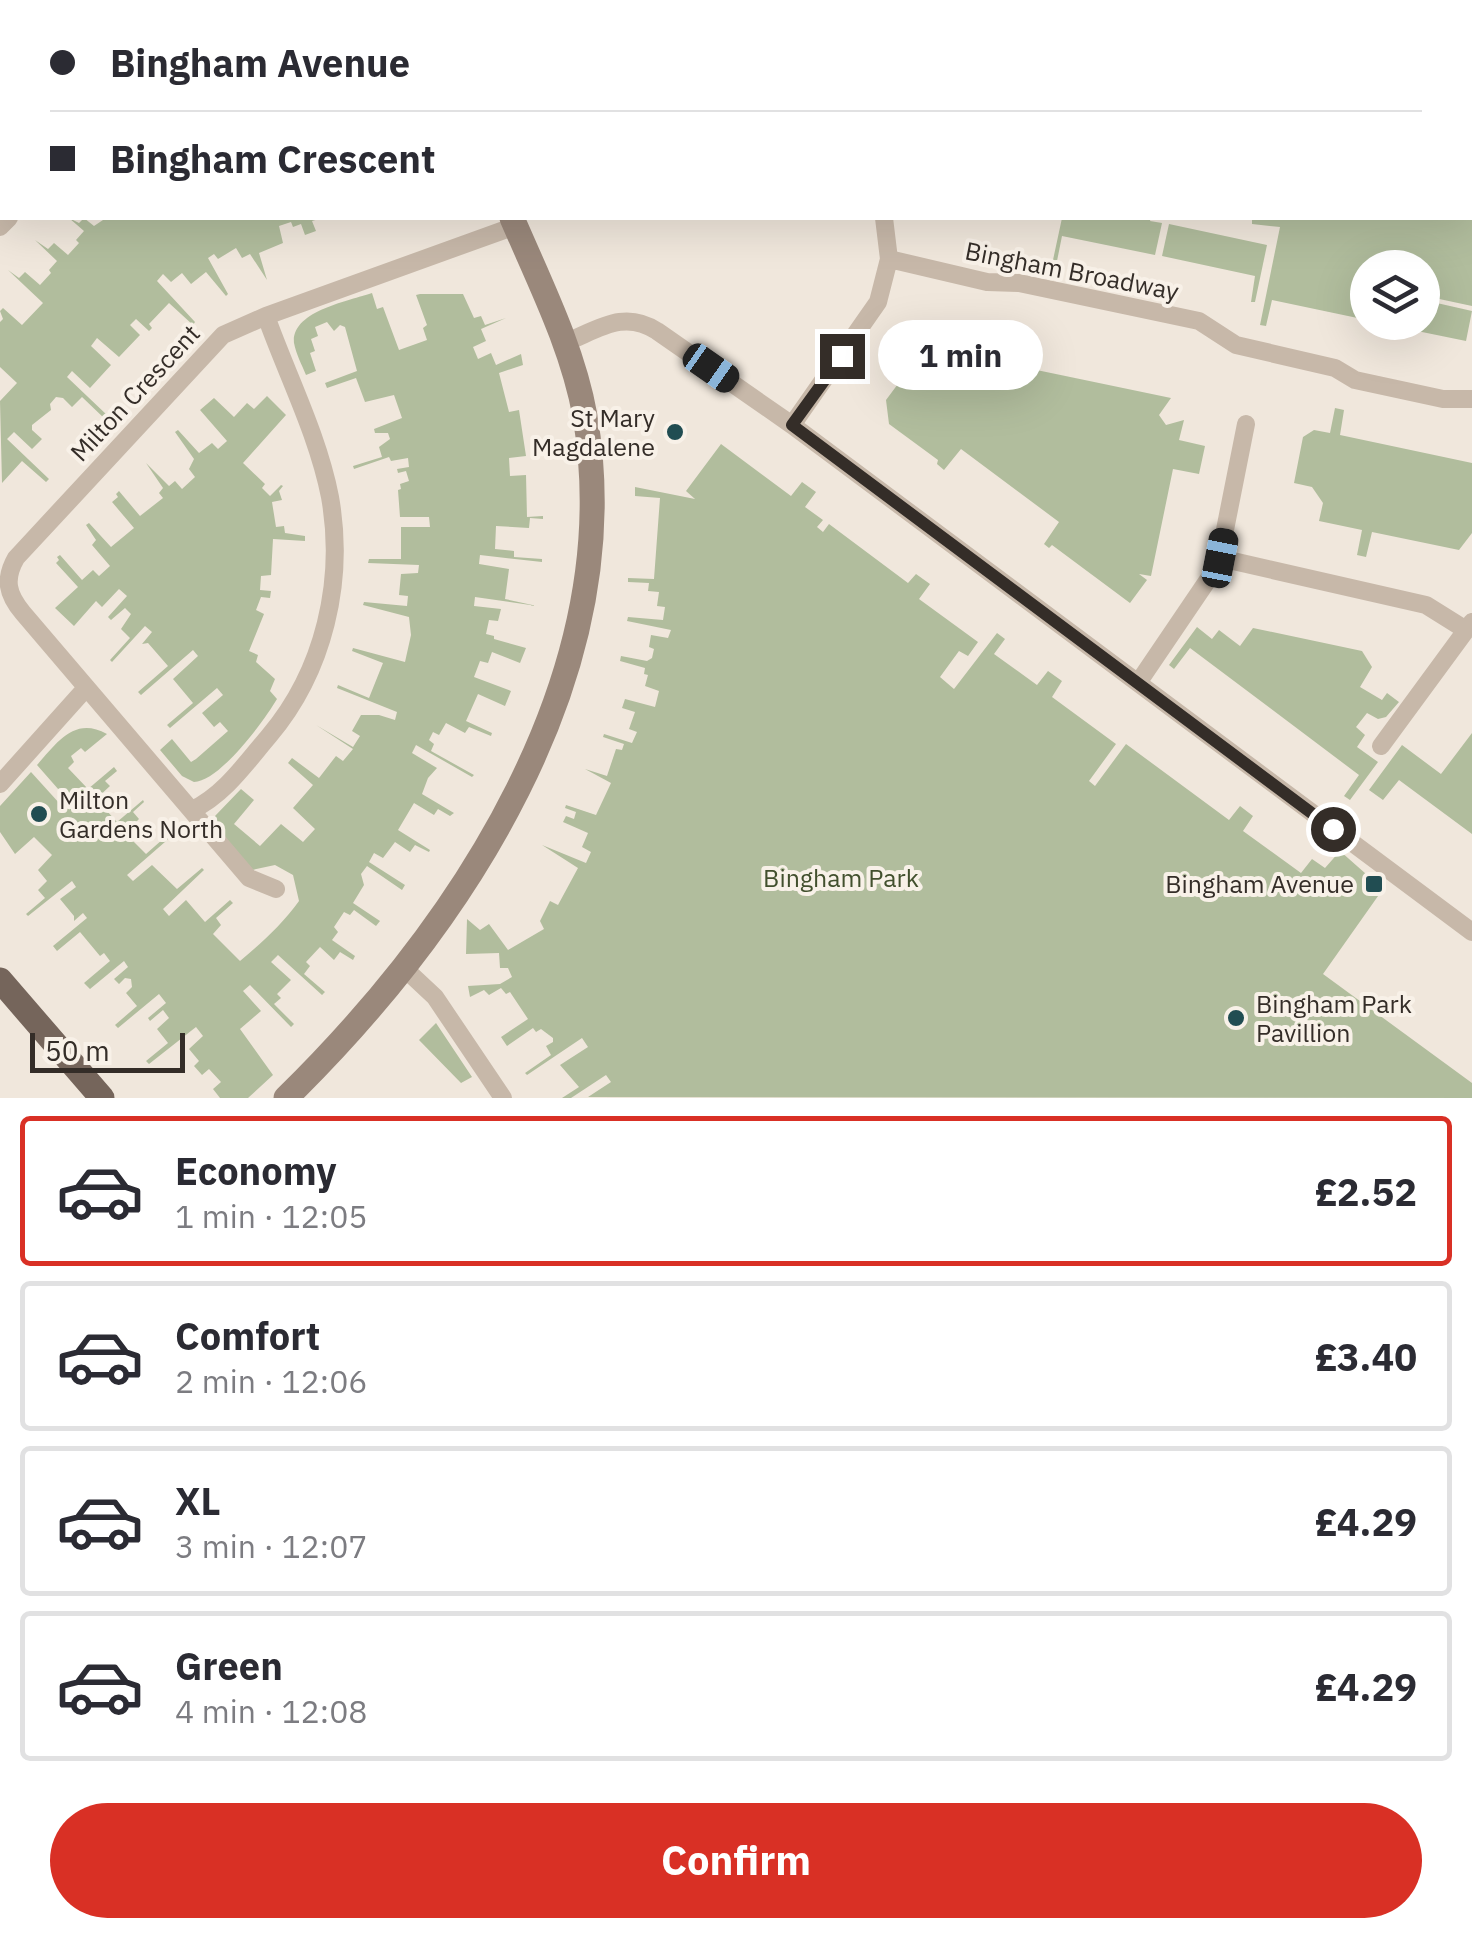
<!DOCTYPE html>
<meta charset="utf-8">
<style>
:root{--surface:#fff;--page:#f2f2f3;--text:#2b2b33;--muted:#7c7c81;--line:#e1e1e2;--accent:#d93025}
body{margin:0;font-family:"IBM Plex Sans",sans-serif;background:var(--page);color:var(--text);height:100vh;display:flex;flex-direction:column;font-size:38px;white-space:nowrap}
*{box-sizing:border-box;margin:0}
p{font-size:32px;color:var(--muted)}
.icon{flex:none;width:55px;height:55px;fill:none;stroke:currentColor;stroke-width:2;stroke-linecap:round;stroke-linejoin:round}
.map{position:relative;height:1098px;overflow:hidden}
.side{display:flex;flex-direction:column;background:var(--surface);flex:1}
.side>*{flex:none}
.banner{position:absolute;left:0px;top:0px;width:1472px;height:220px;box-shadow:0 10px 40px #0002;display:grid;align-content:center;height:220px;padding:0 50px;background:var(--surface)}
.controls{position:absolute;left:1350px;top:250px;display:grid;gap:20px}
.controls a{display:grid;place-items:center;width:90px;height:90px;border-radius:50%;background:var(--surface);box-shadow:0 10px 40px #0002;font-size:50px}
.scale{position:absolute;left:30px;bottom:25px;width:155px;box-sizing:border-box;padding-left:10px;border:5px solid #342d28;border-top:0;font-size:28px;line-height:35px;white-space:nowrap;color:#342d28;-webkit-text-stroke:8px #f8f1e8;paint-order:stroke}
.end{position:absolute;width:45px;height:45px;margin:-22px;border:12px solid #342d28;background:#fff;box-shadow:0 0 0 5px #fff}
.from{border-radius:50%}
.bubble{position:absolute;height:70px;border-radius:35px;background:var(--surface);box-shadow:0 10px 40px #0002;font-size:32px;font-weight:700;line-height:70px;text-align:center}
.car{position:absolute;width:30px;height:60px;margin:-30px -15px;border-radius:12px;box-shadow:0 0 8px 2px #0007;background:linear-gradient(#222 24%,#8ab4d8 0 40%,#222 0 76%,#8ab4d8 0 86%,#222 0)}
.banner b{display:flex;align-items:center;gap:35px;height:95px;font-size:38px}
.banner b+b{border-top:2px solid var(--line)}
.banner i{width:25px;height:25px;background:var(--text)}
ul{padding:18px 0 0;list-style:none}
li{display:flex;align-items:center;gap:30px;height:150px;margin:0 20px 15px;padding:0 30px;border:5px solid var(--line);border-radius:10px}
li div{flex:1}
li b{display:block;font-size:38px}
li em{font-style:normal;font-weight:700}
li.active{border-color:var(--accent)}
li>.icon{width:90px;height:90px;stroke-width:1.5}
.button{display:flex;gap:20px;margin-top:auto;padding:20px 50px}
.button a{flex:1;height:115px;border-radius:60px;background:var(--accent);color:#fff;font-size:40px;font-weight:700;line-height:115px;text-align:center}
.map>svg:first-child{display:block}
.green{fill:#b1bd9d}
.lines{fill:none;stroke-linecap:round;stroke-linejoin:round}
.street{stroke:#c7b8a9;stroke-width:18}
.secondary{stroke:#9a887b;stroke-width:25}
.primary{stroke:#75655b;stroke-width:25}
.route{stroke:#342d28;stroke-width:12}
.poi-dot{fill:#214d52;stroke:#f8f1e8;stroke-width:4}
.labels{text-anchor:middle;stroke-width:8;stroke-linejoin:round;paint-order:stroke}
.street-label{font-size:25px;fill:#342d28;stroke:#f8f1e8}
.poi-label{font-size:25px;fill:#342d28;stroke:#f8f1e8;text-anchor:end}
.park-label{font-size:25px;fill:#42502e;stroke:#f8f1e8}
</style>
<div class="map">
<svg width="1472" height="1098" viewBox="0 0 1472 1098">
<rect width="100%" height="100%" fill="#f0e7dc"/>
<!-- green -->
<path class="green" d="M0 0H115L2 2V152Z
M1245 0H1472V306L1430 297 1428 301 1472 311 1466 341 1378 323 1422 322V268H1368L1367 320 1272 300 1266 326 1260 325 1280 227 1252 224V218H1470V2Z
M69 218 79 223 84 218 94 226 106 218H322L312 221 316 231 305 235 301 224 293 227 291 222 279 226 283 243 259 253 267 280 250 254 242 258 236 248 218 259 214 254 208 258 228 294 226 296 206 272 191 284 182 273 171 282 163 274 157 281 195 322 193 325 169 303 149 324 152 328 149 331 136 319 130 325 140 335 119 357 97 338 91 346 111 365 90 388 72 371 67 377 108 416 105 419 82 397 72 407 63 398 56 397 50 404 51 410 32 425V430L42 439 32 449 14 432 7 439 49 479 46 482 22 461 2 483 0 401 17 383 0 367V322L3 319 0 311 3 308 22 325 43 303 8 270 19 278 25 272 40 285 51 273 49 270 57 261 35 240 48 249 54 243 68 255 79 243 76 240 84 231Z
M1062 218H1151L1150 221 1162 223 1155 255 1062 236 1057 261 1053 260Z
M1169 224 1267 245 1255 302H1251L1255 276 1162 256Z
M372 293 377 309 383 307 399 350 427 340 423 328 427 325 416 295 420 294H463L474 318 481 316 485 325 506 318 481 329 486 341 473 347 478 359 491 353 496 365 521 354 523 365 499 373 509 412 519 410 526 456 509 458 510 476 526 475 527 517 543 516V519L530 518 529 528 496 526 495 549 514 551V557L542 559V562L480 555 479 564 509 569 505 599 537 606 475 597 474 606 501 609 498 621 489 620 486 634 494 636V639L526 648 520 663 492 652 488 663 480 661 474 677 511 691 505 706 478 694 466 721 492 733 491 736 469 727 465 733 446 723 439 735 433 732 429 740 434 744 431 751 474 775 472 777 416 745 412 753 437 768 428 778 422 794 454 813 450 816 438 809 434 815 414 803 398 830 430 850 429 852 415 845 410 852 395 842 383 858 374 853 369 862 405 885 402 890 367 866 361 874 364 885 353 903 380 921 376 926 354 910 350 915 344 912 334 927 338 932 332 940 355 956 353 960 340 952 334 960 320 947 306 962 310 966 304 974 325 992 322 995 278 955 271 962 291 980 277 994 281 998 274 1004 294 1024 291 1027 250 985 243 991 261 1011 240 1029 273 1075 248 1098H220L213 1089 221 1082 209 1069 202 1075 194 1066 199 1061 189 1049 203 1036 196 1027 149 1064 146 1061 168 1043 157 1029 169 1018 163 1010 150 1021 148 1018 166 1003 159 994 118 1028 115 1025 137 1006 126 993 132 987 131 979 125 978 119 984 114 979 128 967 124 961 90 989 84 983 110 961 104 953 100 956 80 932 57 951 53 946 87 918 83 913 74 921V916L60 899 76 887 72 881 28 916 26 914 45 898 38 890 47 881 38 870 52 855 34 837 15 854 0 832V806L31 772 60 804 66 798 37 765C57 743 74 716 107 734L85 752 81 748 71 756 74 762 68 768 88 789 114 767 117 771 105 781 110 786 96 799 117 822 143 800 144 802 133 812 139 819 125 833 146 854 171 832 173 835 127 875 133 881 152 865 177 889 202 868 204 870 163 909 169 916 186 900 205 922 230 900 233 903 216 918 221 925 213 934 240 961C260 944 282 925 299 901L293 875 275 865 252 870 215 825V816L241 789 254 800 234 824 260 846 281 824 303 842 315 829 293 808 313 785 288 763 292 758 319 778 336 756 343 761 353 749 316 725 353 747 360 736 352 731 361 715H379L395 720 397 712 337 688 338 685 369 698 383 663 352 651 353 648 405 662 411 635 409 617 363 605 364 602 407 606 408 596 399 595 401 574 418 573 419 565 368 563 369 559H401V527H430L429 517H400L398 490 401 489 400 484 409 481 406 471 398 473 397 469 409 467 408 458 391 461 389 457 354 469 353 466 382 457 379 447 390 439 388 433H375L374 429 402 418 394 395 365 402 356 378 327 388 325 383 357 371 345 327 340 325 334 331 327 322 315 327 318 336 311 339 315 351 310 353 316 371 306 375C302 365 296 354 294 343 291 311 349 301 372 293Z
M941 330 1021 347 1023 341 1032 343 1027 368 1171 398 1159 415 1166 425 1184 420 1179 440 1205 446 1199 474 1173 469 1151 576 1139 574 1147 580 1130 603 1052 545 1049 548 1044 544 1059 522 961 449 944 470 937 464 938 460 889 424 886 400 933 337 945 364 953 361Z
M267 396 286 415 243 463 265 484 262 488 270 496 281 485 283 486 279 491 282 500 272 502 276 527 284 526 285 533 305 536V541L273 539 271 575 261 576 260 590 271 591 270 598 261 597 256 610 264 614 249 651 258 655 256 662 275 679 270 691 277 699C264 721 220 781 194 782L182 776 160 750 172 739 191 762 196 759 228 731 220 722 214 727 202 713 223 695 217 688 170 728 167 725 193 703 173 679 198 656 193 650 141 695 138 692 168 666 148 643 142 644 152 632 145 626 112 662 110 660 130 638 121 629 131 614 125 608 111 620 108 617 127 596 119 589 102 607 96 601 74 626 55 608 78 587 56 563 59 560 57 557 60 555 82 580 93 570 99 576 110 566 92 545 96 540 86 525 89 523 111 547 134 528 112 502 118 497 116 494 119 491 140 516 163 498 159 493 163 488 146 463 169 486 175 481 182 489 195 477 189 469 194 459 175 432 178 430 199 453 212 443 218 449 227 441 200 410 214 398 234 417 247 403 254 409Z
M1335 408 1344 410 1340 435 1472 463V533L1459 550 1372 532 1366 557 1357 555 1362 530 1319 521 1323 503 1312 487 1294 483 1303 437 1314 430 1330 433Z
M721 444 791 496 802 482 816 492 805 507 823 520 817 527 823 532 829 524 908 583 916 574 930 584 919 599 978 642 968 656 959 651 940 677 954 689 997 633 1005 639 994 654 1037 685 1048 671 1062 681 1052 697 1116 744 1089 781 1095 786 1126 744 1229 820 1240 806 1253 816 1243 831 1301 873 1312 859 1325 868 1340 851 1383 889 1323 974 1472 1083V1098L588 1097 611 1082 606 1075 571 1098H562L579 1087 560 1065 588 1047 582 1038 527 1075 525 1073 551 1055 546 1046 553 1042V1038L541 1029 536 1032 533 1028 507 1046 501 1037 528 1019 510 992 506 994 501 988 489 995 484 990 470 997 468 986 500 984 512 977 508 968H500L499 953 466 954 467 919 480 930 489 924 508 950 544 929 540 921 550 901 558 905 578 868 542 845 586 863 591 852 582 847 588 833 563 822 566 816 574 819 576 812 565 808 566 805 596 815 611 783 585 769 607 776 616 749 622 750 624 744 603 737 604 734 632 743 637 732 629 729 635 712 622 708 625 699 655 707 659 691 645 686 648 675 644 674 645 668 620 661 621 656 647 661 652 658 654 649 649 647 651 635 668 638 671 630 627 621 628 617 663 620 665 607 657 606 659 592 648 591 649 583 628 582V578L654 579 660 498 635 496V487L695 499 686 491Z
M1197 627 1212 639 1219 630 1240 646 1253 628 1362 651 1372 667 1360 687 1382 700 1387 693 1399 702 1386 717 1378 719 1367 713 1356 727 1365 735 1357 747 1378 762 1350 800 1344 796 1359 775 1190 648 1174 669 1169 665Z
M1472 733V834L1399 780 1383 800 1369 790 1402 745 1441 774Z
M436 1023 472 1077 461 1083 419 1040Z"/>
<g class="lines">
<!-- street -->
<path class="street" d="M839 0 840 2
M206 2 208 0
M1044 2 1057 0
M0 227 9 218
M889 259 987 282 1019 283 1199 321 1236 345 1335 368 1355 380 1443 399H1472
M564 343C598 330 623 309 657 331L792 425 1472 932
M792 425 878 302 889 259 884 218
M1220 558 1426 605 1466 630
M1138 683 1218 565 1246 424
M1381 746 1472 622
M0 784 86 688
M192 810C224 795 246 763 269 736 324 671 345 581 330 497 318 435 287 375 266 316
M276 889 249 878 23 613C7 594 4 579 16 558L223 335 266 316 515 226
M404 968 435 997 503 1098"/>
<!-- secondary -->
<path class="secondary" d="M421 0 422 2
M286 1098C462 925 629 675 585 416 573 348 539 281 512 218"/>
<!-- primary -->
<path class="primary" d="M0 980 102 1098"/>
</g>
<g class="lines">
<!-- route -->
<path class="route" d="M842 356 792 425 1333 829"/>
</g>
<!-- markers -->
<g class="poi-dot">
<circle cx="675" cy="432" r="10"/>
<circle cx="39" cy="814" r="10"/>
<rect x="1364" y="874" width="20" height="20" rx="5"/>
<circle cx="1236" cy="1018" r="10"/>
</g>
<g class="labels">
<!-- street labels -->
<g class="street-label">
<text transform="translate(1072 271) rotate(11)" y="9">Bingham Broadway</text>
<text transform="translate(135 393) rotate(-47)" y="9">Milton Crescent</text>
</g>
<!-- poi labels -->
<g class="poi-label">
<text x="655" y="427">St Mary<tspan x="655" dy="29">Magdalene</tspan></text>
<text x="59" y="809" text-anchor="start">Milton<tspan x="59" dy="29">Gardens North</tspan></text>
<text x="1354" y="893">Bingham Avenue</text>
<text x="1256" y="1013" text-anchor="start">Bingham Park<tspan x="1256" dy="29">Pavillion</tspan></text>
</g>
<!-- park labels -->
<g class="park-label">
<text x="841" y="887">Bingham Park</text>
</g>
</g>
</svg>
<div class="controls">
<a><svg class="icon" aria-label="layers" viewBox="0 0 24 24"><path d="M12 4l9 5-9 5-9-5zM3 14l9 5 9-5"/></svg></a>
</div>
<div class="scale">50 m</div>
<i class="end from" style="left:1333px;top:829px"></i>
<i class="end" style="left:842px;top:356px"></i>
<div class="bubble" style="left:878px;top:320px;width:165px">1 min</div>
<i class="car" style="left:711px;top:368px;rotate:125deg"></i>
<i class="car" style="left:1220px;top:558px;rotate:11deg"></i>
<div class="banner">
<b><i class="from"></i>Bingham Avenue</b>
<b><i></i>Bingham Crescent</b>
</div>
</div>
<section class="side">
<ul>
<li class="active"><svg class="icon" aria-label="car" viewBox="0 0 24 24"><path d="M5 17H2v-5l4-1 3-4h7l3 4 3 1v5h-3M9 17h6M6 11h13"/><circle cx="7" cy="17" r="2"/><circle cx="17" cy="17" r="2"/></svg><div><b>Economy</b><p>1 min · 12:05</p></div><em>£2.52</em></li>
<li><svg class="icon" aria-label="car" viewBox="0 0 24 24"><path d="M5 17H2v-5l4-1 3-4h7l3 4 3 1v5h-3M9 17h6M6 11h13"/><circle cx="7" cy="17" r="2"/><circle cx="17" cy="17" r="2"/></svg><div><b>Comfort</b><p>2 min · 12:06</p></div><em>£3.40</em></li>
<li><svg class="icon" aria-label="car" viewBox="0 0 24 24"><path d="M5 17H2v-5l4-1 3-4h7l3 4 3 1v5h-3M9 17h6M6 11h13"/><circle cx="7" cy="17" r="2"/><circle cx="17" cy="17" r="2"/></svg><div><b>XL</b><p>3 min · 12:07</p></div><em>£4.29</em></li>
<li><svg class="icon" aria-label="car" viewBox="0 0 24 24"><path d="M5 17H2v-5l4-1 3-4h7l3 4 3 1v5h-3M9 17h6M6 11h13"/><circle cx="7" cy="17" r="2"/><circle cx="17" cy="17" r="2"/></svg><div><b>Green</b><p>4 min · 12:08</p></div><em>£4.29</em></li>
</ul>
<div class="button"><a>Confirm</a></div>
</section>
